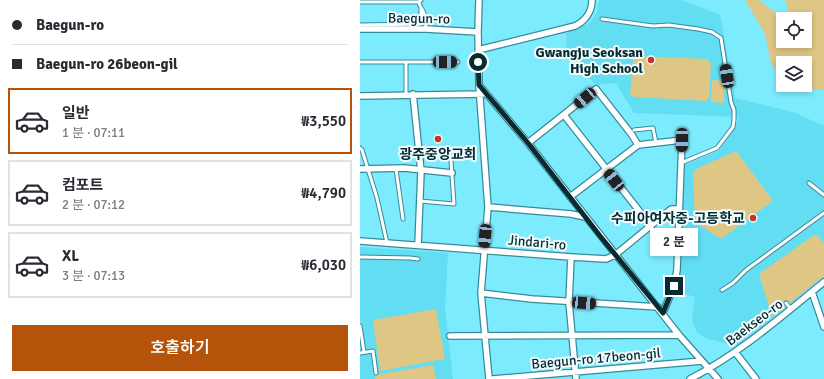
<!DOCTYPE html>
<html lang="ko">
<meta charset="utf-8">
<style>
:root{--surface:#fff;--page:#f7f7f7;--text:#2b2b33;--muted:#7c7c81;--line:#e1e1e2;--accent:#b45309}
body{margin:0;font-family:Signika,"Noto Sans KR",sans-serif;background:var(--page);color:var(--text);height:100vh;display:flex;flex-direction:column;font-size:15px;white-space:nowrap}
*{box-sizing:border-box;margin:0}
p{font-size:13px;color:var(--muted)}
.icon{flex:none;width:22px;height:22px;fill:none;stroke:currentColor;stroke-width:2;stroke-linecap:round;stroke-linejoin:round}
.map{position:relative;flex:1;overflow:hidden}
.side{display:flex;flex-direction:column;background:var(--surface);width:360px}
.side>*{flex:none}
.top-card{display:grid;align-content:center;height:88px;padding:0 12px;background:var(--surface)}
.buttons{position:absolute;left:416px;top:12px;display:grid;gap:8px}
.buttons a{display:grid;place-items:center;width:36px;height:36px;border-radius:0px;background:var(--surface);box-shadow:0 2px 6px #0003;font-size:20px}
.end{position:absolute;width:18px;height:18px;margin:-9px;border:5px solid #062b31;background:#fff;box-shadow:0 0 0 2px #fff}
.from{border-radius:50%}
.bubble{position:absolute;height:28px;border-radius:0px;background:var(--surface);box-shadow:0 2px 6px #0003;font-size:13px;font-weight:600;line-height:28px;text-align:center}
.car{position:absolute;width:12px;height:24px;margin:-12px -6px;border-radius:5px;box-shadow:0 0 3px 1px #0007;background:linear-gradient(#222 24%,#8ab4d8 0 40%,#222 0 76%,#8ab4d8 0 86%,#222 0)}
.top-card b{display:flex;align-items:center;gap:14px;height:38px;font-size:15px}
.top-card b+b{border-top:1px solid var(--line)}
.top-card i{width:10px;height:10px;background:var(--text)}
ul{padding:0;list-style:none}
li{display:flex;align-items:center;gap:12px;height:66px;margin:0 8px 6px;padding:0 4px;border:2px solid var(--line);border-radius:0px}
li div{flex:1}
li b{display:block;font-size:15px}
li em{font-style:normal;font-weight:600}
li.current{border-color:var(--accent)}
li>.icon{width:36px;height:36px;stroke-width:1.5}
.cta{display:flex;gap:8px;margin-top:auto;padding:8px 12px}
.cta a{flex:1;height:46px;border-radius:0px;background:var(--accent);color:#fff;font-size:16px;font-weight:600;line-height:46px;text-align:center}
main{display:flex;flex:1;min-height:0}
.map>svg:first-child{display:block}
.built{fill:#62ddf2}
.green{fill:#dec685}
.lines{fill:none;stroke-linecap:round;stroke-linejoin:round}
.service-casing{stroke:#368b99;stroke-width:5}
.minor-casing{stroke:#368b99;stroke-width:8}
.service{stroke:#fff;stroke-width:3}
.minor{stroke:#fff;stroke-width:5.5}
.route{stroke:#062b31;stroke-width:5}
.poi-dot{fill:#c33626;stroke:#f1fbfd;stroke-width:1.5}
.labels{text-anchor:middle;stroke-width:4;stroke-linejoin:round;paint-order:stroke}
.street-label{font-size:14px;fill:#062b31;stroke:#f1fbfd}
.poi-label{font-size:14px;font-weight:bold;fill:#062b31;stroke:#f1fbfd;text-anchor:end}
</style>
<main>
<section class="side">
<div class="top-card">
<b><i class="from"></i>Baegun-ro</b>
<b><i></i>Baegun-ro 26beon-gil</b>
</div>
<ul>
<li class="current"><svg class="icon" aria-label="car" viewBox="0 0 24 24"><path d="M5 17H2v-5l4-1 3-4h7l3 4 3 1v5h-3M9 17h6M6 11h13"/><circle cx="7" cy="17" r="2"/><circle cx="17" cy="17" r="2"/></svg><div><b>일반</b><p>1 분 · 07:11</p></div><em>₩3,550</em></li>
<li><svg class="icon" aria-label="car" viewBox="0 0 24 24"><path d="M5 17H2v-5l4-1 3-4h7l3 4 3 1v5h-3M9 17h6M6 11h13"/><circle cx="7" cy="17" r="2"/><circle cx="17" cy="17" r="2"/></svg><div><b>컴포트</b><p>2 분 · 07:12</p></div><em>₩4,790</em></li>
<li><svg class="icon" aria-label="car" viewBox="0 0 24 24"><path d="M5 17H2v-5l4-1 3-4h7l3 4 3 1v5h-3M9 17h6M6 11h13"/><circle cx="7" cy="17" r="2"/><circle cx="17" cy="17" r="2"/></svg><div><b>XL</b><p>3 분 · 07:13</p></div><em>₩6,030</em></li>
</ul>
<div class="cta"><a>호출하기</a></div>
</section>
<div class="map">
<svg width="464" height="379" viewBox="0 0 464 379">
<rect width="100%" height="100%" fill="#7debfe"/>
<!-- built -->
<path class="built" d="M239 0H322L360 15 375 98 433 112 464 126V279L380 347 345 338 337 332 332 320 335 297 315 291 319 271 324 165 359 151 375 128 379 117 274 113 256 83 236 85 220 68 207 51 206 33 230 23 237 12Z
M0 247 88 253 85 309 93 379H0Z"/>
<!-- green -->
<path class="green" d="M385 0H399L424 19 423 41H445V19H431L425 0H464V89L436 91 427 85H445V63H423V82L411 63 405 34Z
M277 56 347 59 351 63 349 98 346 101 274 97 270 94 273 59Z
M352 80 365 81 364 103 351 102Z
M376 151 413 201 361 239 335 222 333 173 336 169Z
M454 235 458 236 464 243V276L412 317 399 274Z
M76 309 85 359 20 371 13 320Z
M73 365 76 379H15V375Z"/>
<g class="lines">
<!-- service casing -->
<g class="service-casing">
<path id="service" d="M61 0 59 2C59 6 61 7 63 11 66 17 66 23 66 29
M0 2H59
M242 19 293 26 309 25 338 29 352 32 361 38 371 102 374 110V120L373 127 357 148 321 163
M0 25 61 24V7
M0 62H98
M46 62V95
M274 130 293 128 296 143
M0 148 2 150 17 198 27 243
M36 169 43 219
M449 183 464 195
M60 201 94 204 91 161
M0 257 50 258 58 259
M362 290 373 283 386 270 464 213
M426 303 431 309
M0 326 4 352
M0 353 13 351 16 373"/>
</g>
<!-- minor casing -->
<g class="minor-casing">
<path id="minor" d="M119 0 118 32 119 85 168 143 319 335 358 379
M0 29H66L118 32
M118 50 215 26C225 21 232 12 232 0
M119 85 128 207 121 293 129 379
M53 94 61 171 58 245
M0 96 123 94
M204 115 291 226
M168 143 236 89 272 135 278 145
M0 169 44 168 92 173
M210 197 278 145 322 140 317 270 314 286 303 313
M128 207 211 214 225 217
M0 241 211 257 246 259 255 255 311 209H319
M211 257 209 302 216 379
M452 292 464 327
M121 293 172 299 298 307
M90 336 319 335
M375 352 396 379
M133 379 342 361
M330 379C379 354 421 317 464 282"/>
</g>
<!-- service -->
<use href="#service" class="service"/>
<!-- minor -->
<use href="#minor" class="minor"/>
</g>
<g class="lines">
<!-- route -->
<path class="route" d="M118 62 119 85 168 143 240 236 303 313 314 286"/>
</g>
<!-- markers -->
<g class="poi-dot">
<circle cx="291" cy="60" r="4"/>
<circle cx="78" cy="139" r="4"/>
<circle cx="393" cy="218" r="4"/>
</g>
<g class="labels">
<!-- street labels -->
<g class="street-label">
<text transform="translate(59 18) rotate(1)" y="5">Baegun-ro</text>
<text transform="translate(177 242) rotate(5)" y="5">Jindari-ro</text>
<text transform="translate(394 322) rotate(-37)" y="5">Baekseo-ro</text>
<text transform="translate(236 358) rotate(-5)" y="5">Baegun-ro 17beon-gil</text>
</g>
<!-- poi labels -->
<g class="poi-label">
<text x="283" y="57">Gwangju Seoksan<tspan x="283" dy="16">High School</tspan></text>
<text x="78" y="159" text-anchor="middle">광주중앙교회</text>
<text x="385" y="223">수피아여자중-고등학교</text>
</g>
</g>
</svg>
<div class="buttons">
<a><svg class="icon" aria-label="locate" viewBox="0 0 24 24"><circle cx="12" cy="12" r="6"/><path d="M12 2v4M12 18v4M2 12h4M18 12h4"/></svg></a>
<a><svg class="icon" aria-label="layers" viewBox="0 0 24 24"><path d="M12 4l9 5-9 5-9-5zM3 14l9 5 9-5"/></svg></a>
</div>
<i class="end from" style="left:118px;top:62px"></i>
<i class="end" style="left:314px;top:286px"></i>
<div class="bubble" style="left:290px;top:228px;width:48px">2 분</div>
<i class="car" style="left:85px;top:62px;rotate:90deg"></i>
<i class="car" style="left:367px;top:76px;rotate:351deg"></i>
<i class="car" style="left:225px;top:98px;rotate:230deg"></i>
<i class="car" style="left:322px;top:140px;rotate:181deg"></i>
<i class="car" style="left:254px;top:180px;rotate:322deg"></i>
<i class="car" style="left:125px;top:236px;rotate:185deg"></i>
<i class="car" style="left:224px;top:303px;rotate:94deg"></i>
</div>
</main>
